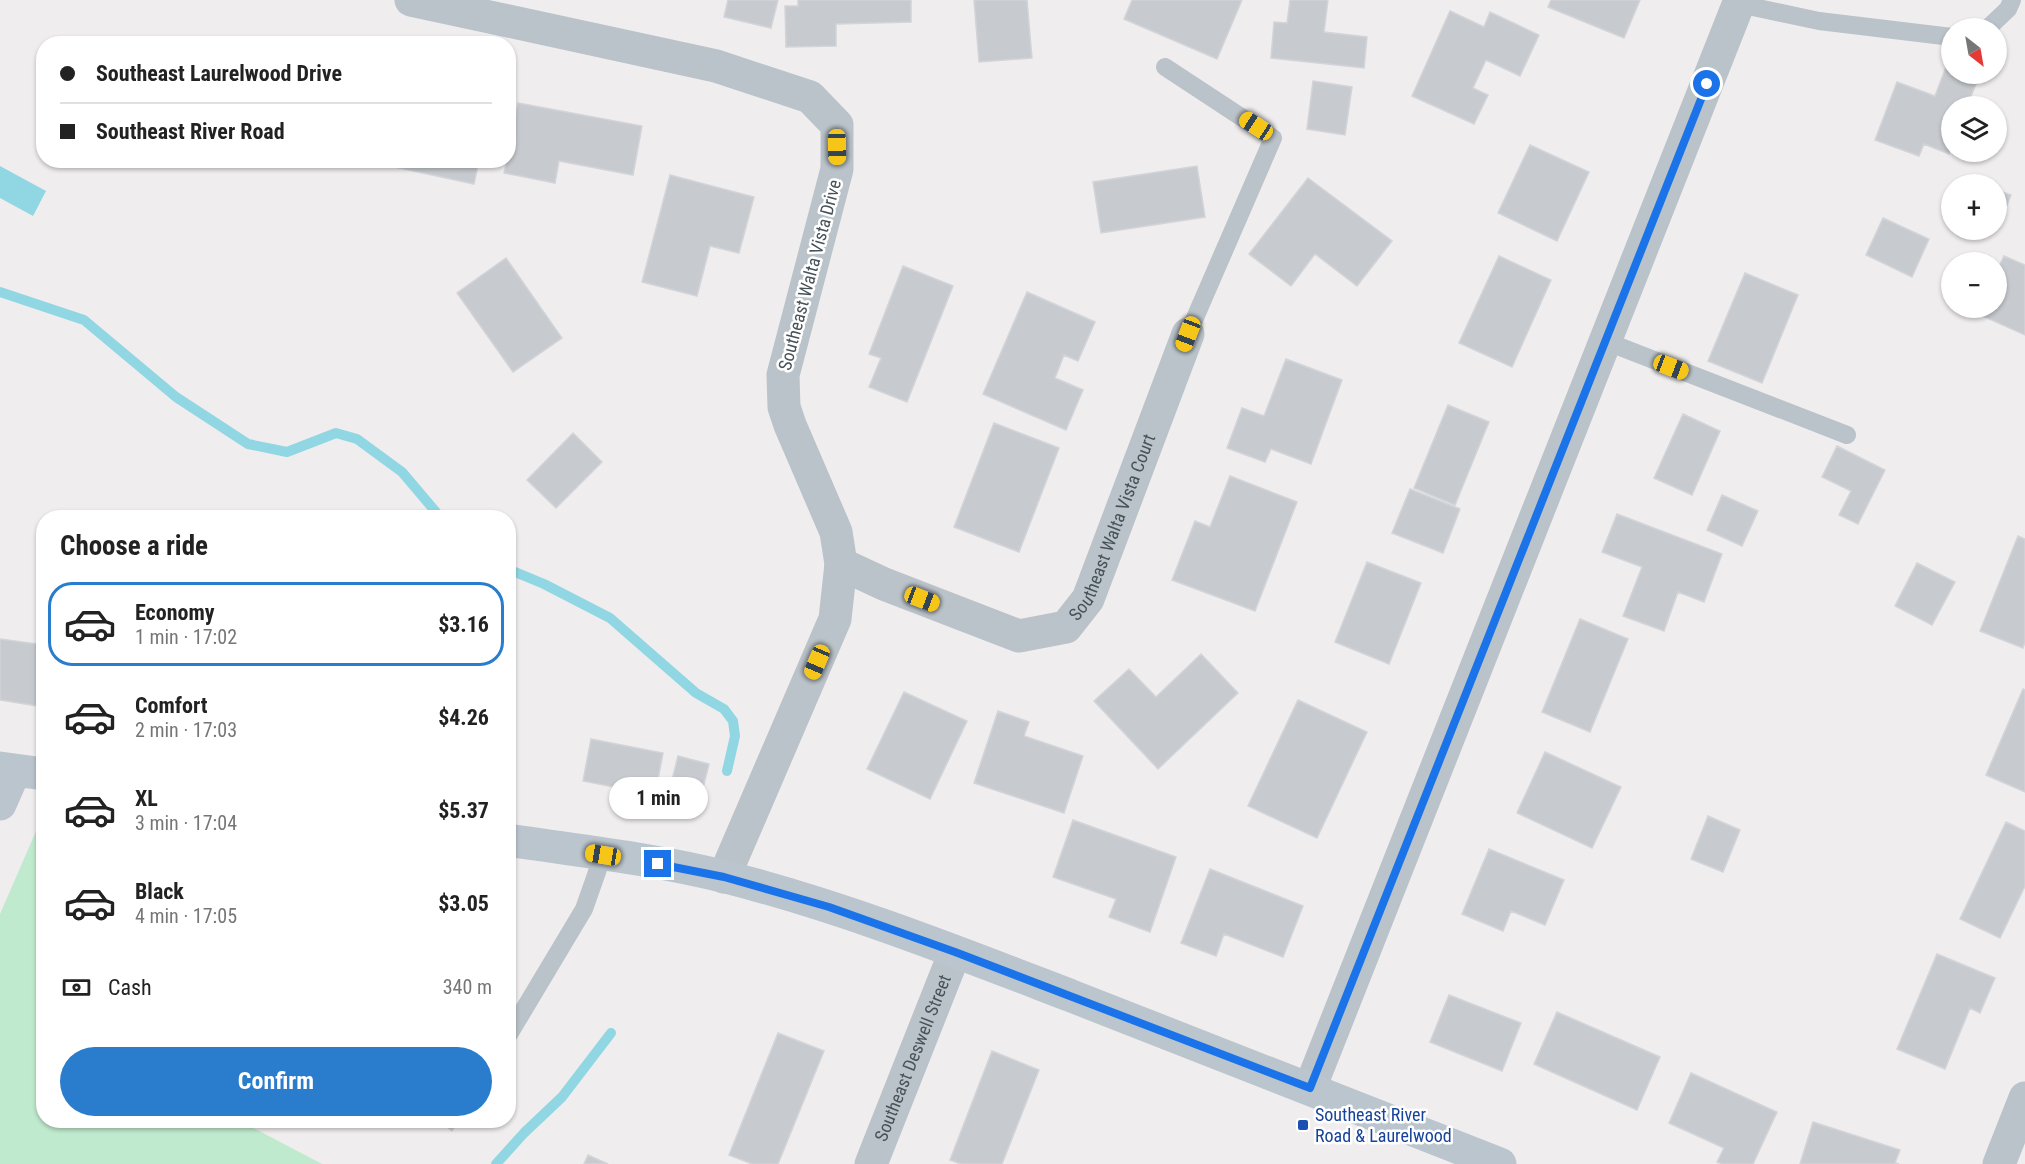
<!DOCTYPE html>
<meta charset="utf-8">
<style>
:root{--surface:#fff;--page:#f2f2f2;--text:#222;--muted:#767676;--line:#e0e0e0;--accent:#2a7ccd}
body{margin:0;font-family:"Roboto Condensed",sans-serif;background:var(--page);color:var(--text);height:100vh;display:flex;flex-direction:column;font-size:22px;white-space:nowrap}
*{box-sizing:border-box;margin:0}
p{font-size:20px;color:var(--muted)}
.icon{flex:none;width:33px;height:33px;fill:none;stroke:currentColor;stroke-width:2;stroke-linecap:round;stroke-linejoin:round}
.map{position:relative;flex:1;overflow:hidden}
.panel{position:absolute;left:36px;top:510px;width:480px;height:618px;display:flex;flex-direction:column;background:var(--surface);border-radius:24px;box-shadow:0 2px 4px #0004}
.panel>*{flex:none}
.guide{position:absolute;left:36px;top:36px;width:480px;height:132px;border-radius:24px;box-shadow:0 2px 4px #0004;display:grid;align-content:center;height:132px;padding:0 24px;background:var(--surface)}
.needle{width:39px;rotate:149deg}
.controls{position:absolute;left:1941px;top:18px;display:grid;gap:12px}
.controls a{display:grid;place-items:center;width:66px;height:66px;border-radius:50%;background:var(--surface);box-shadow:0 2px 4px #0004;font-size:30px}
.end{position:absolute;width:27px;height:27px;margin:-14px;border:8px solid #1a73e8;background:#fff;box-shadow:0 0 0 3px #fff}
.from{border-radius:50%}
.bubble{position:absolute;height:42px;border-radius:21px;background:var(--surface);box-shadow:0 2px 4px #0004;font-size:20px;font-weight:700;line-height:42px;text-align:center}
.car{position:absolute;width:18px;height:36px;margin:-18px -9px;border-radius:8px;box-shadow:0 0 4px 2px #0007;background:linear-gradient(#f5c518 24%,#345 0 40%,#f5c518 0 76%,#345 0 86%,#f5c518 0)}
.guide b{display:flex;align-items:center;gap:21px;height:57px;font-size:22px}
.guide b+b{border-top:2px solid var(--line)}
.guide i{width:15px;height:15px;background:var(--text)}
ul{padding:0;list-style:none}
li{display:flex;align-items:center;gap:18px;height:84px;margin:0 12px 9px;padding:0 12px;border:3px solid transparent;border-radius:24px}
li div{flex:1}
li b{display:block;font-size:22px}
li em{font-style:normal;font-weight:700}
li.current{border-color:var(--accent)}
li>.icon{width:54px;height:54px;stroke-width:1.5}
h2{padding:0 24px;font-size:27px;line-height:72px}
.pay{display:flex;align-items:center;gap:15px;height:66px;padding:0 24px;font-size:22px}
.pay p{margin-inline-start:auto}
.primary-button{display:flex;gap:12px;margin-top:auto;padding:12px 24px}
.primary-button a{flex:1;height:69px;border-radius:36px;background:var(--accent);color:#fff;font-size:24px;font-weight:700;line-height:69px;text-align:center}
.map>svg:first-child{display:block}
.green{fill:#bfeacd}
.water{fill:#91d7e3}
.lines{fill:none;stroke-linecap:round;stroke-linejoin:round}
.stream{stroke:#91d7e3;stroke-width:10}
.building{fill:#c7cbd0;stroke:#d2d4d8;stroke-width:1.5}
.lane{stroke:#bac3c9;stroke-width:18}
.street{stroke:#bac3c9;stroke-width:33}
.secondary{stroke:#bbc5cd;stroke-width:33}
.route{stroke:#1a73e8;stroke-width:8}
.transit-dot{fill:#1a4fb4;stroke:#fff;stroke-width:2}
.labels{text-anchor:middle;stroke-width:5;stroke-linejoin:round;paint-order:stroke}
.street-label{font-size:18px;fill:#475259;stroke:#fff}
.transit-label{font-size:18px;fill:#164399;stroke:#fff;text-anchor:start}
</style>
<div class="map">
<svg width="2025" height="1164" viewBox="0 0 2025 1164">
<rect width="100%" height="100%" fill="#f0edee"/>
<!-- green -->
<path class="green" d="M40 822H44V1120L240 1121 322 1164H0V914Z"/>
<!-- water -->
<path class="water" d="M0 166 46 191 33 216 0 198Z"/>
<g class="lines">
<!-- stream -->
<path class="stream" d="M0 292 84 320 176 397 248 444 287 452 336 433 357 439 402 472 441 518
M508 569 544 584 610 618 696 693 724 709 733 721 735 736 727 771
M496 1164 524 1133 562 1097 611 1033"/>
</g>
<!-- building -->
<path class="building" d="M728 0H778L771 28 724 17Z
M798 0H911V22L836 24V46L786 47 785 6H798Z
M974 0H1027L1032 58 979 62Z
M1132 0H1242L1217 59 1124 19Z
M1290 0H1328L1324 32 1367 37 1364 68 1271 58 1274 22 1287 23Z
M1551 0H1640L1624 38 1548 7Z
M1450 11 1484 27 1490 12 1539 35 1520 76 1486 60 1473 88 1488 95 1474 124 1412 96Z
M1952 51V74H1980L1967 106H1952V147L1949 154 1924 144 1919 156 1875 140 1897 82 1935 96Z
M1313 81 1352 87 1345 135 1307 129Z
M518 103 642 126 633 175 559 161 555 183 504 173 507 160H508V150Z
M1530 145 1589 172 1557 241 1498 213Z
M382 160H479L474 184 381 164Z
M1197 166 1205 217 1101 233 1093 182Z
M670 175 754 197 739 253 710 246 697 296 642 282Z
M1308 178 1392 241 1357 286 1315 254 1291 286 1249 254Z
M1996 190 2011 195 2000 223 1996 221Z
M1883 218 1929 239 1912 277 1866 255Z
M1499 256 1551 280 1512 367 1459 343Z
M2004 256 2025 265V335L1978 314 1981 308H1996V273Z
M506 258 562 338 513 372 457 293Z
M903 266 953 286 907 402 869 387 881 358 869 354Z
M1745 273 1798 295 1762 383 1708 361Z
M1027 292 1095 322 1078 361 1064 355 1055 378 1083 390 1066 430 983 394Z
M1286 359 1342 380 1311 464 1271 449 1265 462 1227 448 1242 408 1264 416Z
M1448 405 1489 422 1455 505 1414 488Z
M1683 414 1720 431 1692 495 1654 478Z
M994 423 1059 448 1019 552 954 527Z
M573 433 602 462 556 508 527 480Z
M1837 446 1885 470 1858 524 1839 515 1851 491 1822 477Z
M1230 476 1297 502 1255 611 1172 580 1195 521 1210 527Z
M1410 489 1460 509 1443 553 1392 533Z
M1722 495 1758 511 1742 546 1707 530Z
M1617 514 1722 554 1704 602 1678 592 1664 631 1623 616 1642 567 1602 552Z
M2018 536 2025 539V642L2023 648 1980 631Z
M1367 562 1421 583 1389 664 1335 642Z
M1917 563 1955 582 1932 625 1895 606Z
M1580 619 1628 639 1590 732 1542 712Z
M0 639 44 645V707L0 700Z
M1201 654 1238 693 1158 769 1094 701 1129 669 1156 697Z
M2023 689 2025 690V792L1986 775Z
M904 692 967 721 930 799 867 769Z
M1298 700 1367 732 1317 838 1248 806Z
M998 711 1029 722 1024 736 1083 756 1064 813 974 783Z
M591 739 663 753 655 795 583 781Z
M1545 752 1621 787 1592 848 1517 813Z
M678 756 709 764 698 808 667 800Z
M1708 816 1740 830 1723 872 1691 859Z
M1073 820 1176 857 1150 932 1109 917 1116 899 1053 877Z
M2006 822 2025 831V886L2000 938 1960 919Z
M1489 849 1564 880 1545 925 1511 911 1503 931 1462 914Z
M1210 869 1303 906 1283 957 1224 934 1216 956 1181 943Z
M1937 954 1995 978 1980 1013 1970 1008 1945 1069 1897 1049Z
M1449 995 1521 1023 1502 1071 1430 1042Z
M1557 1012 1660 1057 1637 1110 1534 1064Z
M778 1033 824 1051 778 1164H752L729 1155Z
M992 1051 1039 1070 1002 1164H961L950 1160Z
M1691 1073 1777 1112 1753 1164H1722L1717 1162 1724 1148 1669 1123Z
M438 1120H459L452 1131Z
M1813 1122 1900 1150 1895 1163 1899 1164H1800Z
M588 1155 608 1164H584Z"/>
<g class="lines">
<!-- lane -->
<path class="lane" d="M1739 4 1819 21 1952 37
M1988 28 2008 9 2012 0
M1165 67 1273 138 1188 334
M1605 341 1847 435
M508 1036 584 909 603 855"/>
<!-- street -->
<g class="street">
<path d="M411 0 716 66 810 97 837 125V169L783 375 784 407 790 425 836 532 841 564 835 619 724 877"/>
<path id="s1" d="M841 564 884 584 1019 636 1066 627 1088 599 1188 334"/>
<path d="M1310 1088 1740 0"/>
<path id="s2" d="M871 1164 955 952"/>
<path d="M1999 1164 2025 1098"/>
</g>
<!-- secondary -->
<path class="secondary" d="M0 768 44 774
M0 804 15 770
M508 840C581 851 655 859 726 877 844 907 957 952 1069 995 1213 1051 1357 1107 1500 1164"/>
</g>
<g class="lines">
<!-- route -->
<path class="route" d="M658 864 724 877 829 907 955 952 1310 1088 1707 84"/>
</g>
<!-- markers -->
<rect class="transit-dot" x="1297" y="1119" width="12" height="12" rx="3"/>
<g class="labels">
<!-- street labels -->
<g class="street-label">
<text transform="translate(810 275) rotate(-75)" y="6">Southeast Walta Vista Drive</text>
<text dy="6" stroke="none"><textPath href="#s1" startOffset="351">Southeast Walta Vista Court</textPath></text>
<text dy="6" stroke="none"><textPath href="#s2" startOffset="114">Southeast Deswell Street</textPath></text>
</g>
<!-- transit labels -->
<g class="transit-label">
<text x="1315" y="1121">Southeast River<tspan x="1315" dy="21">Road &amp; Laurelwood</tspan></text>
</g>
</g>
</svg>
<div class="controls">
<a><svg class="needle" viewBox="-14 -14 28 28"><path d="M0-13l5 13h-10z" fill="#e53935"/><path d="M0 13l5-13h-10z" fill="#767676"/></svg></a>
<a><svg class="icon" aria-label="layers" viewBox="0 0 24 24"><path d="M12 4l9 5-9 5-9-5zM3 14l9 5 9-5"/></svg></a>
<a>+</a>
<a>−</a>
</div>
<i class="end from" style="left:1707px;top:84px"></i>
<i class="end" style="left:658px;top:864px"></i>
<div class="bubble" style="left:609px;top:777px;width:99px">1 min</div>
<i class="car" style="left:1256px;top:126px;rotate:303deg"></i>
<i class="car" style="left:837px;top:147px;rotate:179deg"></i>
<i class="car" style="left:1188px;top:334px;rotate:201deg"></i>
<i class="car" style="left:1671px;top:367px;rotate:111deg"></i>
<i class="car" style="left:922px;top:599px;rotate:111deg"></i>
<i class="car" style="left:817px;top:662px;rotate:203deg"></i>
<i class="car" style="left:603px;top:855px;rotate:279deg"></i>
<div class="guide">
<b><i class="from"></i>Southeast Laurelwood Drive</b>
<b><i></i>Southeast River Road</b>
</div>
<section class="panel">
<h2>Choose a ride</h2>
<ul>
<li class="current"><svg class="icon" aria-label="car" viewBox="0 0 24 24"><path d="M5 17H2v-5l4-1 3-4h7l3 4 3 1v5h-3M9 17h6M6 11h13"/><circle cx="7" cy="17" r="2"/><circle cx="17" cy="17" r="2"/></svg><div><b>Economy</b><p>1 min · 17:02</p></div><em>$3.16</em></li>
<li><svg class="icon" aria-label="car" viewBox="0 0 24 24"><path d="M5 17H2v-5l4-1 3-4h7l3 4 3 1v5h-3M9 17h6M6 11h13"/><circle cx="7" cy="17" r="2"/><circle cx="17" cy="17" r="2"/></svg><div><b>Comfort</b><p>2 min · 17:03</p></div><em>$4.26</em></li>
<li><svg class="icon" aria-label="car" viewBox="0 0 24 24"><path d="M5 17H2v-5l4-1 3-4h7l3 4 3 1v5h-3M9 17h6M6 11h13"/><circle cx="7" cy="17" r="2"/><circle cx="17" cy="17" r="2"/></svg><div><b>XL</b><p>3 min · 17:04</p></div><em>$5.37</em></li>
<li><svg class="icon" aria-label="car" viewBox="0 0 24 24"><path d="M5 17H2v-5l4-1 3-4h7l3 4 3 1v5h-3M9 17h6M6 11h13"/><circle cx="7" cy="17" r="2"/><circle cx="17" cy="17" r="2"/></svg><div><b>Black</b><p>4 min · 17:05</p></div><em>$3.05</em></li>
</ul>
<div class="pay"><svg class="icon" aria-label="cash" viewBox="0 0 24 24"><path d="M3 7h18v10H3z"/><circle cx="12" cy="12" r="2"/></svg>Cash<p>340 m</p></div>
<div class="primary-button"><a>Confirm</a></div>
</section>
</div>
